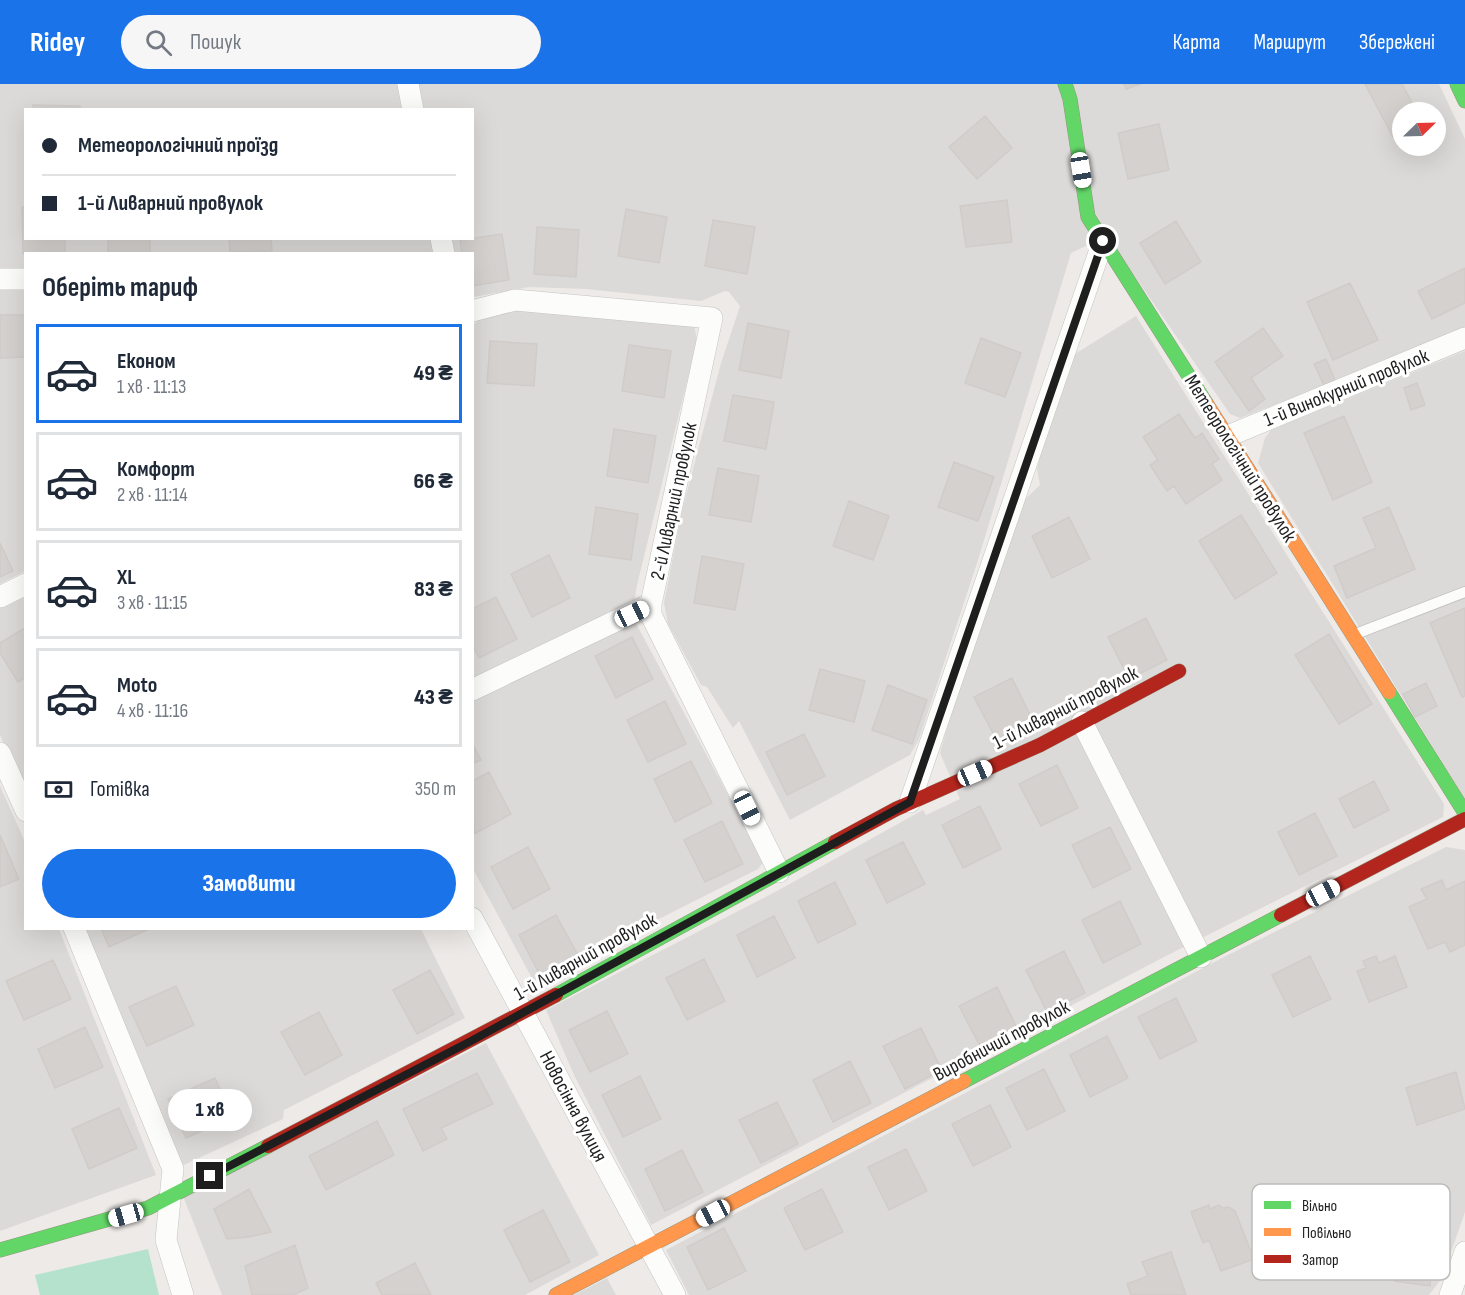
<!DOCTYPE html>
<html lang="uk">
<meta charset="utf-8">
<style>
:root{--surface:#fff;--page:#f6f6f7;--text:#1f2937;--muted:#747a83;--line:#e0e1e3;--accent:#1a73e8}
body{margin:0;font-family:"Sofia Sans Condensed",sans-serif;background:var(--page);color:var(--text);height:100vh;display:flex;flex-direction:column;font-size:22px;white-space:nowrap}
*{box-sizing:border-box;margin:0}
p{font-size:20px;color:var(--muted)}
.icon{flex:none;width:33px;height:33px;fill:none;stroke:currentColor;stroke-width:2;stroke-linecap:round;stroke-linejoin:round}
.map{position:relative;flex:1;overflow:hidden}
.drawer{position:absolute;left:24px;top:168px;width:450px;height:678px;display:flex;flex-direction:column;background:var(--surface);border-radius:0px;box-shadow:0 6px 24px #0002}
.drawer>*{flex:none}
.banner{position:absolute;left:24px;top:24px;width:450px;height:132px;border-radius:0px;box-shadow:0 6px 24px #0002;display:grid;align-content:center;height:132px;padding:0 18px;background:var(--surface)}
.needle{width:39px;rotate:67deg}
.fabs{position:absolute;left:1392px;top:18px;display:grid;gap:12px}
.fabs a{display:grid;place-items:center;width:54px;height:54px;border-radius:50%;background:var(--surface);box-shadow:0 6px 24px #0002;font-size:30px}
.end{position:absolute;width:27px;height:27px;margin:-14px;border:8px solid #1e1e1e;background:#fff;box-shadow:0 0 0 3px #fff}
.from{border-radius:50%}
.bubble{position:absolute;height:42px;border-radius:21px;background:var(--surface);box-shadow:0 6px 24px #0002;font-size:20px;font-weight:800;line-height:42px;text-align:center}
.car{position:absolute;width:18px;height:36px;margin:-18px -9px;border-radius:8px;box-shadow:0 0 4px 2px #0007;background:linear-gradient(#fff 24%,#345 0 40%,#fff 0 76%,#345 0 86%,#fff 0)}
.banner b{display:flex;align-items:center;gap:21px;height:57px;font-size:22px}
.banner b+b{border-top:2px solid var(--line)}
.banner i{width:15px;height:15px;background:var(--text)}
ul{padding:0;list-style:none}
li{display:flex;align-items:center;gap:18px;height:99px;margin:0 12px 9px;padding:0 6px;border:3px solid var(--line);border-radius:0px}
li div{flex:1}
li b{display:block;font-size:22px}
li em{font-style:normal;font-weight:800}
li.active{border-color:var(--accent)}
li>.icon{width:54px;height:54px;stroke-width:1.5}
h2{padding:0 18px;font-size:27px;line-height:72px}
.pay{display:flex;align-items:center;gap:15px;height:66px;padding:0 18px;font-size:22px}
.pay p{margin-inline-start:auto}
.action{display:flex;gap:12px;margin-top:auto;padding:12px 18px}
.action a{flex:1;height:69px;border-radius:36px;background:var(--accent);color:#fff;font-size:24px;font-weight:800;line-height:69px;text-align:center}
header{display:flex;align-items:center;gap:36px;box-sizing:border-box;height:84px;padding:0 30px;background:var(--accent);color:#fff}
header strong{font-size:28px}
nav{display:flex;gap:33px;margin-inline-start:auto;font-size:21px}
.search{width:420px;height:54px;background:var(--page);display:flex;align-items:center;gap:15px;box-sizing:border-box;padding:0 21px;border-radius:33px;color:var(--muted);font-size:22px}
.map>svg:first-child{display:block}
.residential{fill:#dcdad8;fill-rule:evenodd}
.pitch{fill:#b4e2cd}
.building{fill:#d4d1ce;stroke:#d0ccc9;stroke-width:1.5}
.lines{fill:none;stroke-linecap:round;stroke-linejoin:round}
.lane-casing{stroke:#c5c4c3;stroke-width:12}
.street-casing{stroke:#c5c4c3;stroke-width:22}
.fast-casing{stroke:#959580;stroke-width:15}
.slow-casing{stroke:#959580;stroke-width:15}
.jam-casing{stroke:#959580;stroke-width:15}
.lane{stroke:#fcfcfb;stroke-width:10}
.street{stroke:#fcfcfb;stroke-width:21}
.fast{stroke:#63d668;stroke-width:14}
.slow{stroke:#ff974d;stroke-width:14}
.jam{stroke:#b3261e;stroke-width:14}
.route{stroke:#1e1e1e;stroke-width:8}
.labels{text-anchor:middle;stroke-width:6;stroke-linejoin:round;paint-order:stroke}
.street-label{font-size:20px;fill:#1e1e1e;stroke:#fff}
.key{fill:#fff;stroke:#bcbcbc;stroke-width:1.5}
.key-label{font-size:16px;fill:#1e1e1e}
</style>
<header>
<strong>Ridey</strong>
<div class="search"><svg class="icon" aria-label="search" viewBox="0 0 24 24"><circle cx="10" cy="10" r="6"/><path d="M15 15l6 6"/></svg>Пошук</div>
<nav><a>Карта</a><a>Маршрут</a><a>Збережені</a></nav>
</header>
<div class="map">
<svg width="1465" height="1211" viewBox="0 0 1465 1211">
<rect width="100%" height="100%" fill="#edeae7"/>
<!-- residential -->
<path class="residential" d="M0 0H1439L1465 55V244L1389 277 1240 334 1230 330 1107 152 1071 169 978 476 919 655 910 671 790 736 739 637 733 644 707 603 701 601 668 540 664 519 682 427 721 279 740 222 729 208 725 207 701 217 586 205 529 203 473 213 472 170H26L25 487 0 500ZM26 26H472V154H26ZM1402 28H1436V62H1402Z
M500 226H538L694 240 697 257 637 501 632 532 749 750 766 774 758 785 534 898 473 785V241L488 229Z
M1136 232 1444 720 1443 733 1166 872 651 1141 574 991 546 926 777 807 923 726 926 731 960 715 940 669 965 580 1017 423 1040 401 1037 385 1050 326 1070 273Z
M1465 267V715L1258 379 1265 354 1271 346Z
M25 503V706L0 651V517Z
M0 702 25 758 26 844 59 845 156 1091 0 1147Z
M1446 763 1465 766V1128L1442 1194 1429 1211H689L666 1166 1224 873Z
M82 845H421L465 934 284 1026 283 1035 175 1085Z
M486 959 599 1171 525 1211H222L183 1112Z
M607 1194 616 1211H574Z"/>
<!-- pitch -->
<path class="pitch" d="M148 1165 159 1211H40L35 1191Z"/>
<!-- building -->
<path class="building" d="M1124 0H1141L1126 5Z
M1365 0H1402L1417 28H1402V48L1393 53Z
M33 21 80 22V26H33Z
M985 32 1012 64 977 95 949 63Z
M1159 40 1169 86 1128 95 1118 49Z
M1007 116 1012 158 966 163 960 122Z
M22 123H26V154H65V169L23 170Z
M626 125 667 133 659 179 618 172Z
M713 136 755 143 747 190 705 182Z
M1176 137 1201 178 1165 200 1140 159Z
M537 143 579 146 576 193 534 190Z
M502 150 509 196 472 202V170H462L460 156Z
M108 154H150V168L108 170Z
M229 154H271L272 167 230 168Z
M1465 184V219L1432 235 1418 207Z
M1350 199 1378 256 1333 276 1307 218Z
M0 231H26V273L0 274Z
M748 239 789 247 781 294 739 286Z
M1263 244 1283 272 1251 294 1265 315 1249 327 1215 278Z
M981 254 1021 269 1005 313 965 299Z
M490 257 537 260 534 302 487 299Z
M629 261 671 267 664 314 622 307Z
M1326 275 1335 296 1324 301 1314 280Z
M1417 299 1425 321 1411 326 1404 304Z
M733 311 774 318 766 365 724 357Z
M1179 330 1195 354 1202 349 1219 375 1212 380 1222 396 1186 420 1174 402 1167 407 1150 381 1158 376 1143 353Z
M1344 332 1372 398 1333 416 1304 349Z
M614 345 656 352 648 399 607 392Z
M954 378 994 393 978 437 938 423Z
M718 384 759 392 751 438 709 431Z
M849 417 889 432 873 476 833 462Z
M596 423 638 430 631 476 589 470Z
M1389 423 1415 485 1347 514 1334 482 1376 464 1363 434Z
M1241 431 1277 489 1235 515 1199 457Z
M1069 433 1090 475 1052 494 1032 452Z
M0 459 13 487 0 493Z
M549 471 570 514 532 533 511 490Z
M702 472 744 480 735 526 694 519Z
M496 513 517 555 479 574 472 560V525Z
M1465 524V612L1462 613 1430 539Z
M1146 534 1167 576 1129 595 1108 553Z
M26 543V593L18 598 0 569V559Z
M1329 550 1372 620 1339 640 1295 571Z
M632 553 653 595 616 614 595 572Z
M820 585 865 597 854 638 809 626Z
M1012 594 1033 637 996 655 974 613Z
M1426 599 1437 622 1415 633 1403 610Z
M888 601 927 616 912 660 872 646Z
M665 617 686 660 648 678 627 636Z
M804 650 825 692 787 711 766 668Z
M472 659 481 676 472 680Z
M691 677 712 719 675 738 654 695Z
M1057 681 1078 724 1041 742 1019 700Z
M489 688 511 730 474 750 472 697Z
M1374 697 1389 726 1354 744 1339 715Z
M980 722 1001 765 963 784 942 741Z
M1315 729 1337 772 1299 791 1278 748Z
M722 737 743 780 705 798 684 756Z
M1110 743 1131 785 1093 804 1072 761Z
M0 751 19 795 0 803Z
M903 758 925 800 887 819 866 776Z
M528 763 550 805 513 825 491 783Z
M1442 796 1446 806 1465 797V861L1450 868 1445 858 1428 865 1409 823 1427 815 1421 805Z
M835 798 856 840 818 859 798 817Z
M1120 817 1141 860 1103 879 1082 836Z
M556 831 579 873 541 893 519 851Z
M774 832 795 874 757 893 737 851Z
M101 844H151L109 863Z
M1064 867 1085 909 1047 928 1026 886Z
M1310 872 1331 915 1293 933 1272 891Z
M1376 872 1379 879 1395 872 1407 903 1369 918 1357 887 1366 884 1363 877Z
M704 875 725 917 687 936 666 894Z
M53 876 71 915 24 936 6 897Z
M430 886 454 930 417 950 393 906Z
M176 902 194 941 147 962 129 923Z
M997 903 1018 946 981 964 959 922Z
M1176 914 1197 957 1160 975 1138 933Z
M607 927 628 970 590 988 569 946Z
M319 928 342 971 305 991 281 948Z
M85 943 103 983 55 1004 38 965Z
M921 944 942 986 905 1005 883 962Z
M1107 952 1128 994 1090 1013 1070 971Z
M850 977 871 1019 833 1038 813 996Z
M1044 985 1065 1027 1027 1046 1006 1004Z
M1456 988 1465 1025 1417 1041 1406 1004Z
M477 989 493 1020 441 1044 447 1055 423 1067 403 1025Z
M640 992 661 1035 623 1053 602 1011Z
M215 994 233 1033 186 1054 168 1015Z
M777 1018 798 1060 761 1079 739 1036Z
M990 1021 1011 1063 973 1082 952 1040Z
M119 1024 137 1064 89 1085 72 1045Z
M377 1037 394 1071 326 1106 309 1072Z
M906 1065 927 1107 889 1126 868 1083Z
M682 1066 703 1108 665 1127 645 1085Z
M249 1105 271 1148 249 1153 227 1155 214 1125Z
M822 1105 843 1148 805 1166 784 1124Z
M1209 1121 1210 1125 1219 1121 1223 1124 1229 1123 1235 1127 1254 1175 1221 1187 1209 1156 1203 1159 1191 1128Z
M543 1126 570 1178 530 1198 504 1146Z
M724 1144 746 1187 708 1206 687 1163Z
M295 1161 308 1204 293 1211H252L245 1182Z
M1171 1168 1186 1211H1131L1127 1200 1148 1192 1142 1178Z
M1397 1174 1432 1178 1430 1202 1394 1197Z
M415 1179 431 1211H382L376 1199Z"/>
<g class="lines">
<!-- lane casing -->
<g class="lane-casing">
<path id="lane" d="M1353 551 1465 508"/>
</g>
<!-- street casing -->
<g class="street-casing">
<path id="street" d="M408 0 413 26
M441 154 444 170
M0 195H26
M472 227 515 216 712 234 651 520V531L779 788
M1228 352 1465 254
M0 513 26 500
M472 606 651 520
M1082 638 1201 873
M0 669 26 727
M910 718 1103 157
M472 834 675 1211
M74 844 173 1085 166 1156 183 1211
M1450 1211 1465 1168"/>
</g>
<!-- fast casing -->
<g class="fast-casing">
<path id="fast" d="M1065 0 1070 15 1088 133 1206 319
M1457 0 1465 17
M1389 608 1465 729
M556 911 835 758
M964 997 1281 831
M0 1166 148 1124 268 1062"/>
</g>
<!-- slow casing -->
<g class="slow-casing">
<path id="slow" d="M1206 319 1389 608
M556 1211 964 997"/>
</g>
<!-- jam casing -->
<g class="jam-casing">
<path id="jam" d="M835 758 896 725 1040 661 1179 587
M1281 831 1465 735
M268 1062 556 911"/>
</g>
<!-- lane -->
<use href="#lane" class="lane"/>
<!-- street -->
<use href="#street" class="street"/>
<!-- fast -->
<use href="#fast" class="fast"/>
<!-- slow -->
<use href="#slow" class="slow"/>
<!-- jam -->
<use href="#jam" class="jam"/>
</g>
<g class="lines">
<!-- route -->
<path class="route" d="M210 1092 471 957 910 718 1103 157"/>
</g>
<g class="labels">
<!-- street labels -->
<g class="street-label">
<text transform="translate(1346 303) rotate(-22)" y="7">1-й Винокурний провулок</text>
<text transform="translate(1241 374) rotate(58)" y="7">Метеорологічний провулок</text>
<text transform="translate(673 417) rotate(-78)" y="7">2-й Ливарний провулок</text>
<text transform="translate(1065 623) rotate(-27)" y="7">1-й Ливарний провулок</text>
<text transform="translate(585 872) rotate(-29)" y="7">1-й Ливарний провулок</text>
<text transform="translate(1001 956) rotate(-28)" y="7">Виробничий провулок</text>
<text transform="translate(574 1022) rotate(62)" y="7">Новосінна вулиця</text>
</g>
</g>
<!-- legend -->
<rect x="1252" y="1100" width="198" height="96" rx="9" class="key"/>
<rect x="1264" y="1117" width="27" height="8" fill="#63d668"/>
<rect x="1264" y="1144" width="27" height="8" fill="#ff974d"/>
<rect x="1264" y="1171" width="27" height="8" fill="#b3261e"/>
<g class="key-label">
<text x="1302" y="1127">Вільно</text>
<text x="1302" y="1154">Повільно</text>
<text x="1302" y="1181">Затор</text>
</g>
</svg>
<div class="fabs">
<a><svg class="needle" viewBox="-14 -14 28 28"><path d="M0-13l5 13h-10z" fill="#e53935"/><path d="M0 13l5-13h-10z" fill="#747a83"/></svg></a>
</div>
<i class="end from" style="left:1103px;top:157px"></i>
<i class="end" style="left:210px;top:1092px"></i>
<div class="bubble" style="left:168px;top:1005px;width:84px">1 хв</div>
<i class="car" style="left:1081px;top:86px;rotate:171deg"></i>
<i class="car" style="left:632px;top:530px;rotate:65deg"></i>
<i class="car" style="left:975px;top:689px;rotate:66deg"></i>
<i class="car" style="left:747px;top:724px;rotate:154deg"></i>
<i class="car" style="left:1323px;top:809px;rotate:62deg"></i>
<i class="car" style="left:713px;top:1129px;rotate:242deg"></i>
<i class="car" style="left:126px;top:1131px;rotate:254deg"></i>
<div class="banner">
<b><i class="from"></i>Метеорологічний проїзд</b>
<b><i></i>1-й Ливарний провулок</b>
</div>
<section class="drawer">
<h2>Оберіть тариф</h2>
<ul>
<li class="active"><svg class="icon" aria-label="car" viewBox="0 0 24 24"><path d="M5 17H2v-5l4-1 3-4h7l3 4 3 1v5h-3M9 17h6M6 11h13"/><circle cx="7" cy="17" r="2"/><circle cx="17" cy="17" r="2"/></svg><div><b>Економ</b><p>1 хв · 11:13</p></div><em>49 ₴</em></li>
<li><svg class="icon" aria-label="car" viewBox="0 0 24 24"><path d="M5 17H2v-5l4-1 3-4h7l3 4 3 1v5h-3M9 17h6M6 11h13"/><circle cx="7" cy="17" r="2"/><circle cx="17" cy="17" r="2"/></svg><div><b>Комфорт</b><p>2 хв · 11:14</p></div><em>66 ₴</em></li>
<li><svg class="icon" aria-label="car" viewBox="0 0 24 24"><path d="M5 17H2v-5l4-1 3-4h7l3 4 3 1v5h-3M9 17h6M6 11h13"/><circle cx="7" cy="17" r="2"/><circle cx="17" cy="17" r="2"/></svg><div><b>XL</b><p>3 хв · 11:15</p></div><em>83 ₴</em></li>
<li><svg class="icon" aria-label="car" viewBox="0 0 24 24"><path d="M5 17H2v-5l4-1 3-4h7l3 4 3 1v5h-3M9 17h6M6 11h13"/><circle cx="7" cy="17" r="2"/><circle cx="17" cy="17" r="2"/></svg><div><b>Moto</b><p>4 хв · 11:16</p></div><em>43 ₴</em></li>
</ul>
<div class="pay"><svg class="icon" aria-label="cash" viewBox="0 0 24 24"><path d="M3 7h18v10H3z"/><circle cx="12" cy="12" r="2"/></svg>Готівка<p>350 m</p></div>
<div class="action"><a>Замовити</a></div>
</section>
</div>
